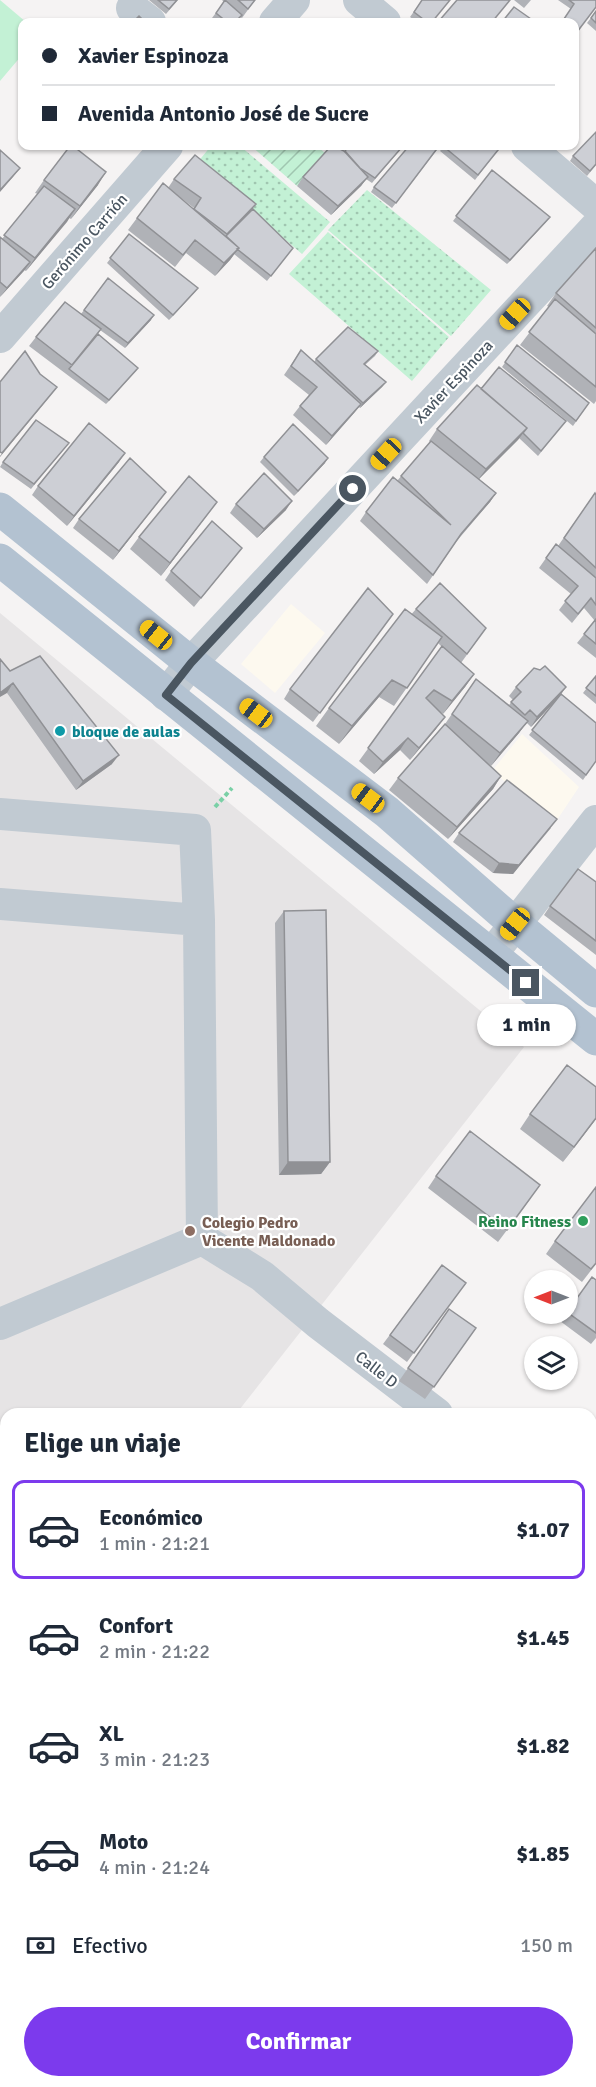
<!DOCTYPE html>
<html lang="es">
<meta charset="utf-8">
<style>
:root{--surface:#fff;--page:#f2f2f3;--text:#1f2937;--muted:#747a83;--line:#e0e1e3;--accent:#7c3aed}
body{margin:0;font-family:Signika,sans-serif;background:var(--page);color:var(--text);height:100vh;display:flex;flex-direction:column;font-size:22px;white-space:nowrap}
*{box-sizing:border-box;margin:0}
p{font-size:20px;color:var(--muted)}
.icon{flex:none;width:33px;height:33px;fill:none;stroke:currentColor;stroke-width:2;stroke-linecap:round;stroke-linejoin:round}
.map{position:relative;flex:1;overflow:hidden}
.panel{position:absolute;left:0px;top:1408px;width:597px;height:680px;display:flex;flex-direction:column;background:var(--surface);border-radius:18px 18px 0 0;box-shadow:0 2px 4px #0004}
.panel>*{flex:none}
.banner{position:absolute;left:18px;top:18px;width:561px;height:132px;border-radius:12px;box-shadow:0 2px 4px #0004;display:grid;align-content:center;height:132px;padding:0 24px;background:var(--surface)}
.needle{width:39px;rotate:270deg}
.controls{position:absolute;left:524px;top:1270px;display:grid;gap:12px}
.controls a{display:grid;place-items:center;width:54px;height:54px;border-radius:50%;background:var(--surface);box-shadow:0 2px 4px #0004;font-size:30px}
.end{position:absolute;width:27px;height:27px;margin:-14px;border:8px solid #4a5661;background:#fff;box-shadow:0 0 0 3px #fff}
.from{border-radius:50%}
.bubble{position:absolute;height:42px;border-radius:21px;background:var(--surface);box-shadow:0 2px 4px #0004;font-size:20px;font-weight:800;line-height:42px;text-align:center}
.car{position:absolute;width:18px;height:36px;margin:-18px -9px;border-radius:8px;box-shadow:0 0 4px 2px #0007;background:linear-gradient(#f5c518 24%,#345 0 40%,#f5c518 0 76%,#345 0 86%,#f5c518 0)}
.banner b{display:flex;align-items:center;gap:21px;height:57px;font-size:22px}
.banner b+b{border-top:2px solid var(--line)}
.banner i{width:15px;height:15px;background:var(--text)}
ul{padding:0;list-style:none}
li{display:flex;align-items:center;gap:18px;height:99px;margin:0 12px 9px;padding:0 12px;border:3px solid transparent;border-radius:12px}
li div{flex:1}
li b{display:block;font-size:22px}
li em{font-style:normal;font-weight:800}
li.on{border-color:var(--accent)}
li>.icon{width:54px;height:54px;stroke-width:1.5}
h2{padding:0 24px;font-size:27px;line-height:72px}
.pay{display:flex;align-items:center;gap:15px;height:66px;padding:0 24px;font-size:22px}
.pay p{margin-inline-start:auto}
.primary-button{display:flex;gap:12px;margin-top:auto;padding:12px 24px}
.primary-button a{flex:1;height:69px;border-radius:36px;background:var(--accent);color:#fff;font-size:24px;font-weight:800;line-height:69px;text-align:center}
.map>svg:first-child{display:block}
.commercial{fill:#fdf9ef}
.education{fill:#e6e4e5}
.grass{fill:url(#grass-dots)}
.park{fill:#c3f1d5}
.garden{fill:url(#garden-furrows)}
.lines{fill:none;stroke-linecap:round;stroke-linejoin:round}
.path{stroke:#7ad0a6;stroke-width:4;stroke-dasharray:4.5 3;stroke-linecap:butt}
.minor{stroke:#c1cad2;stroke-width:32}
.major{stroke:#b3c2d1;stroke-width:33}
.wall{fill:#b0b2b7;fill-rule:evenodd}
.shaded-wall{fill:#909195}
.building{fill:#cdcfd5;stroke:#909195;stroke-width:1.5}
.route{stroke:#4a5661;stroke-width:8}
.culture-dot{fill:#0f9aa8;stroke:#fff;stroke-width:2}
.leisure-dot{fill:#2e9e5b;stroke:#fff;stroke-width:2}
.education-dot{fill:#8d6e63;stroke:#fff;stroke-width:2}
.labels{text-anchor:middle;stroke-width:4.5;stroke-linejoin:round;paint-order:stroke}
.street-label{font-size:16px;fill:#4a5661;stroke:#fff}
.culture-label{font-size:16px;font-weight:bold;fill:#0d838f;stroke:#fff;text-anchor:start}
.leisure-label{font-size:16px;font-weight:bold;fill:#27864d;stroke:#fff;text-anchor:end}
.education-label{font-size:16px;font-weight:bold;fill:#785e54;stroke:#fff;text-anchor:start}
</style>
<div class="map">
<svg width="596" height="2087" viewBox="0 0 596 2087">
<defs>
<pattern id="grass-dots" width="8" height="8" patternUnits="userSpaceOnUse" patternTransform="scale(1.5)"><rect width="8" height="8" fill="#c3f1d5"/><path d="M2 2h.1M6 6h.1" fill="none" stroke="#a0c6b0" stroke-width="1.8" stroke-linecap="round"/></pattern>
<pattern id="garden-furrows" width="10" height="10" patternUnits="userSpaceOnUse" patternTransform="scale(1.5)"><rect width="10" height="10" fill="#c3f1d5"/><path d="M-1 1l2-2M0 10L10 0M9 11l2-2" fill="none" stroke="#a0c6b0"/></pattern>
</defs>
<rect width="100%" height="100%" fill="#f5f3f3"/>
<!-- commercial -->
<path class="commercial" d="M291 604 325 633 275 693 241 664Z
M522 734 579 787 555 823 492 771Z"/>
<!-- education -->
<path class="education" d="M0 613 524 1047 236 1414H6V1708L0 1716Z"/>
<!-- grass -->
<path class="grass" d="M211 146H240L330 222 302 254 197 163Z
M367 190 491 290 451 336 328 230Z
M328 232 449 337 412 381 289 274Z
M0 1774 6 1778V1841L0 1838Z
M6 1846V1972L0 1969V1859Z"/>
<!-- park -->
<path class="park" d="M0 0 26 22H22V55L0 81Z
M591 1893 596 1896V2087H169L182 2082H591Z"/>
<!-- garden -->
<path class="garden" d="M251 146H317L326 154 297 186Z"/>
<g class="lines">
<!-- path -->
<path class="path" d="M215 807 232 788"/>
<!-- minor -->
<path class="minor" d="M359 0 385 22
M132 8 150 22
M275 22 294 0
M527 146 596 205
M0 337 167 146
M166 695 191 663 596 227
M0 814 195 830 199 920 202 1239 262 1276 318 1323 437 1414
M0 904 199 920
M491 955 596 821
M0 1324 202 1239
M591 1533 596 1537
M591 1649 596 1643
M49 2087 76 2082"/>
<!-- major -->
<path class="major" d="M0 509 191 663 387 812 515 924 596 991
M0 560 596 1039"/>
</g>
<!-- wall -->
<path class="wall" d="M149 0H178L166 14Z
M222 0H255L242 18 240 17 236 22H218L212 18 224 2Z
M422 0 432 22H417L410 17Z
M514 0H531L524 8Z
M558 0H596V7L574 36V22H561L571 9Z
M596 11V31L587 23Z
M327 146H342L339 148 345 151 349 146H403L372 183 366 179 361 186 331 215 297 186 303 177 329 148Z
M440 146 392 208 371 192 374 187Z
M444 146 498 150 475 180 440 151Z
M573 156 596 165 587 176 570 161Z
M492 170 546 222 507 264 453 221Z
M174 179 253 209 289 253 267 281 234 254 230 260 215 276 186 253 175 267 128 230 137 218 168 188ZM176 194 194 208 193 209Z
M44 180 98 185 71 219 69 218 26 271 24 270 0 297V237L2 239 38 194 35 193Z
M129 234 194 293 169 320 107 263Z
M596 248V401L594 404 520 345 549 307 547 306 556 293Z
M108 278 151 320 125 348 100 330 98 334 138 368 106 404 29 346 36 337 81 314Z
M517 345 589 403 573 426 502 367Z
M301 350 314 362 316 359 378 351 375 356 365 365 386 382 382 387 360 408 359 407 354 413 326 445 293 415 300 406 309 395 284 375Z
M481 389 566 421 538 456 519 438 479 479 496 493 490 502 456 542 427 584 360 521 366 512 397 481 430 442 429 441 437 429Z
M65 448 31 489 0 467 3 462Z
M264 457 325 463 294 496 260 462Z
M119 462 67 526 32 495 38 486Z
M166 492 113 560 73 528 79 519Z
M595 493 596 495V658L577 643 595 621 584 608 572 623 559 610 571 594 539 568 556 544 558 546Z
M236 504 286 510 257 538 230 513Z
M208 514 161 576 130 549 139 537Z
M242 548 194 607 165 580 171 571Z
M416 609 486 628 461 663 474 674 465 687 443 714 439 711 436 729 410 760 400 750 374 774 359 761 442 647 438 643 394 706 379 697 339 744 316 726 329 708Z
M393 614 313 722 284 699 290 689Z
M10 671 112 764 76 790 7 693Z
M596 676V704L583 693Z
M476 679 509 705 513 700 509 696 516 687 561 694 596 761 583 780 529 735 557 699 531 727 526 722 519 733 491 766 479 756 501 776 493 789 448 839 389 790 398 778 445 724Z
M551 828 513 874 493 873 453 842 459 833Z
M596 882V955L544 915 550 906Z
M284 911 330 1162 321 1174 279 1175 275 923Z
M530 1114 596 1119 563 1162 520 1129Z
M436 1176 531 1198 498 1242 428 1188Z
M555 1241 596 1264 582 1282 546 1254Z
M442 1265 466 1283 407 1362 383 1344Z
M596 1280V1338L591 1344 560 1321 565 1314H567V1311Z
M449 1309 476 1328 425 1399 399 1381Z
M596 1692V1715L591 1711V1700Z
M591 1715 596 1718V1782L591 1778Z
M591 1820 596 1824V1869L592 1875 591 1874Z"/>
<!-- shaded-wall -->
<path class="shaded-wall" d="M20 168 13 177 0 192V190Z
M106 172 98 185 71 219 80 206Z
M368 177 361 186 331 215 338 206Z
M75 209 67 222 26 271 35 258Z
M550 217 546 222 507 264 510 260Z
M239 248 230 260 215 276 224 263Z
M30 262 24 271 0 297 7 288Z
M198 288 194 293 169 320 173 315Z
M154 315 151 320 125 348 128 343Z
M138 368 134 373 106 404 109 400Z
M386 382 382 387 360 408 363 403Z
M57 387 50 396 0 457V456Z
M361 404 354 413 326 445 332 436Z
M527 428 518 440 477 481 486 469Z
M125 453 119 462 67 526 74 516Z
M328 458 325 463 294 496 298 491Z
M166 492 159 501 113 560 119 551Z
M496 493 490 502 454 543 461 534Z
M292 501 286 510 257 538 264 529Z
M217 502 208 514 161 576 170 563Z
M474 674 465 687 443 714 452 701Z
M392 680 379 697 339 744 352 726Z
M13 683 7 693 0 697V693Z
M566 687 560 696 531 727 537 717Z
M445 717 436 729 410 760 419 748Z
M528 721 519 733 491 766 500 753Z
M408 738 400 750 374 774 383 762Z
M119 755 112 764 76 790 83 781Z
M501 776 493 789 448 839 457 827Z
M557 819 513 874 493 873 499 863Z
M596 1118V1119L563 1162 574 1147Z
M288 1162H330L321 1174 279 1175Z
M0 2020 6 2021V2025L0 2032Z"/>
<!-- building -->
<path class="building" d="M158 0H177L169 9Z
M225 0 242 15 235 22H227L216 13Z
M238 0H255L248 9Z
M422 0H450L432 22H427L414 12Z
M457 0H510L492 22H438Z
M569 0H596V7L577 32 574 29V22H567L564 19 574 4Z
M514 7 531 19 528 22H502Z
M596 11V23L591 18Z
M139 16 145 22H133Z
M596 132V164L590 171 573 156Z
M70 146H73L106 172 80 206 44 180Z
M331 146H334L344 151 368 177 338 206 303 177Z
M349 146H403L375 178 360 168 345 151Z
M409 146H439L396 203 374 187Z
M443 146H493L498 150 478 175Z
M0 150 20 168 0 190Z
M195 155 256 204 227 234 194 209 201 198 174 179Z
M492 170 550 217 510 260 456 216Z
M163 183 239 248 224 263 195 240 183 255 137 218Z
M44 186 75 209 35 258 4 235Z
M253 209 293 248 271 276 237 249 239 248 226 236Z
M129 234 198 288 173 315 110 258Z
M0 237 30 262 7 288 0 282Z
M596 248V328L556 293Z
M108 278 154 315 128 343 84 310Z
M555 299 596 334V387L529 332Z
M65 302 101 329 72 365 36 337Z
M348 327 378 351 364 364 386 382 363 403 316 359Z
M98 334 138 368 109 400 69 369Z
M517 345 589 403 576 421 505 362Z
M301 350 361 404 332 436 300 406 317 387 291 366Z
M25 351 40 374 57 387 2 453 0 452V382Z
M499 367 566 421 541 451 523 433 527 428 481 389Z
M477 385 527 428 486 469 437 429Z
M36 420 69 443 34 484 3 462Z
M89 423 125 453 74 516 38 486Z
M293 424 328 458 298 491 264 457Z
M431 441 496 493 461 534 433 575 366 512 393 477 451 525 401 476Z
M130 458 166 492 119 551 79 519Z
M264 473 292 501 264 529 236 504Z
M189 476 217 502 170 563 139 537Z
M595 493 596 495V568L564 538Z
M212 521 242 548 201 598 171 571Z
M556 544 596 578V605L591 598 578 614 565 601 578 586 546 558Z
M440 583 486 628 467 654 416 609Z
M368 588 393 614 320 713 290 689Z
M405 609 442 637 407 688 392 680 352 726 329 708Z
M596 619V644L584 634Z
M442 646 474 674 452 701 434 690 426 698 445 717 419 748 408 738 383 762 368 748Z
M40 656 119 755 83 781 13 683 0 693V659L10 671Z
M545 666 566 687 537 717 530 710 525 715 511 702 521 692 516 687 534 668 540 670Z
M596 676V696L586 688Z
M476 679 528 721 500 753 452 714Z
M561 694 596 723V761L586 775 532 730Z
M445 724 501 776 457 827 398 778Z
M507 780 557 819 519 865 499 863 459 833Z
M578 869 596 882V941L550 906Z
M326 910 330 1162H288L284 911Z
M567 1065 596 1087V1118L574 1147 530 1114Z
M470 1131 540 1185 507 1230 436 1176Z
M596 1187V1263L591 1269 555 1241Z
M442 1265 466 1283 414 1353 390 1335Z
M592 1277 596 1280V1333L567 1312Z
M449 1309 476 1328 434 1387 408 1368Z
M596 1693V1701L592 1698Z
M591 1715 596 1718V1768L591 1764Z
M0 1817 6 1821V1857L0 1871Z
M591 1820 596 1824V1864L591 1862Z
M0 1969 6 1971V2021L5 2022 0 2020Z"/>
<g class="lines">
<!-- route -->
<path class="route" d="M353 489 191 663 166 695 526 983"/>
</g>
<!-- markers -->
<circle class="culture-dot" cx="60" cy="731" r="6"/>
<circle class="leisure-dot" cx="583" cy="1221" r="6"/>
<circle class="education-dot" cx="190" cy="1231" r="6"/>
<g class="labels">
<!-- street labels -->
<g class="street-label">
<text transform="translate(84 241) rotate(-49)" y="6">Gerónimo Carrión</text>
<text transform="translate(453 381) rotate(-47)" y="6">Xavier Espinoza</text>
<text transform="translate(377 1369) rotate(38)" y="6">Calle D</text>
</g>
<!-- culture labels -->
<g class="culture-label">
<text x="72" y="737">bloque de aulas</text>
</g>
<!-- leisure labels -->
<g class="leisure-label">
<text x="571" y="1227">Reino Fitness</text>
</g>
<!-- education labels -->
<g class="education-label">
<text x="202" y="1228">Colegio Pedro<tspan x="202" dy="18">Vicente Maldonado</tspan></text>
</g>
</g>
</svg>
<div class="controls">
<a><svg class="needle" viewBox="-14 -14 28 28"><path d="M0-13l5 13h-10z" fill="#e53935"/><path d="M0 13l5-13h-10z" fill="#747a83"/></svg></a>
<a><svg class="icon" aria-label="layers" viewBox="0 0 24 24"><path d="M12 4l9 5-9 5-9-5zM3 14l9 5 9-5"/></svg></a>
</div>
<i class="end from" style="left:353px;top:489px"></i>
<i class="end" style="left:526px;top:983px"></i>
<div class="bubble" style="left:477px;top:1004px;width:99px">1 min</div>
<i class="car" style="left:515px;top:314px;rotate:223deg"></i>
<i class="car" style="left:386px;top:454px;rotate:223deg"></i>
<i class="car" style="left:156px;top:635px;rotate:309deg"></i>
<i class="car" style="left:256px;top:713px;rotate:307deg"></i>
<i class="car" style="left:368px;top:798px;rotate:307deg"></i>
<i class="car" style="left:515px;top:924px;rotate:219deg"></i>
<div class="banner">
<b><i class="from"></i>Xavier Espinoza</b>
<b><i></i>Avenida Antonio José de Sucre</b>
</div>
<section class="panel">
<h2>Elige un viaje</h2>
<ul>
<li class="on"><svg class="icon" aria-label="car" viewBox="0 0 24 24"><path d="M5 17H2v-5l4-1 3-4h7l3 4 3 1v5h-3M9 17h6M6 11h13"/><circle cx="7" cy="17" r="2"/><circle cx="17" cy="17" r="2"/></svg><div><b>Económico</b><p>1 min · 21:21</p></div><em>$1.07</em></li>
<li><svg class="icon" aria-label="car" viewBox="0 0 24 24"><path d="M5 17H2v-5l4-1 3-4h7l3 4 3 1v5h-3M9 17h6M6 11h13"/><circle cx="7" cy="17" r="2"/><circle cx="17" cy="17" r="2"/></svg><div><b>Confort</b><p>2 min · 21:22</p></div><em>$1.45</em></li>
<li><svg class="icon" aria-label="car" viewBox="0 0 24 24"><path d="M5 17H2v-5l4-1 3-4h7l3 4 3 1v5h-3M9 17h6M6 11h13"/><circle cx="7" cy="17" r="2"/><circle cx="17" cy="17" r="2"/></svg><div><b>XL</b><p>3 min · 21:23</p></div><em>$1.82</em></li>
<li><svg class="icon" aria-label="car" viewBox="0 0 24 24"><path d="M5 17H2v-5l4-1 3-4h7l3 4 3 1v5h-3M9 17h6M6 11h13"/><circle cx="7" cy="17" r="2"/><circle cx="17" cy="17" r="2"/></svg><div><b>Moto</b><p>4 min · 21:24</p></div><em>$1.85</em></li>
</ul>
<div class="pay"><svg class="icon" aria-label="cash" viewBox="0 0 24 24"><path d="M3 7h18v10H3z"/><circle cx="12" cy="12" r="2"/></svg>Efectivo<p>150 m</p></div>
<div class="primary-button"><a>Confirmar</a></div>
</section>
</div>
